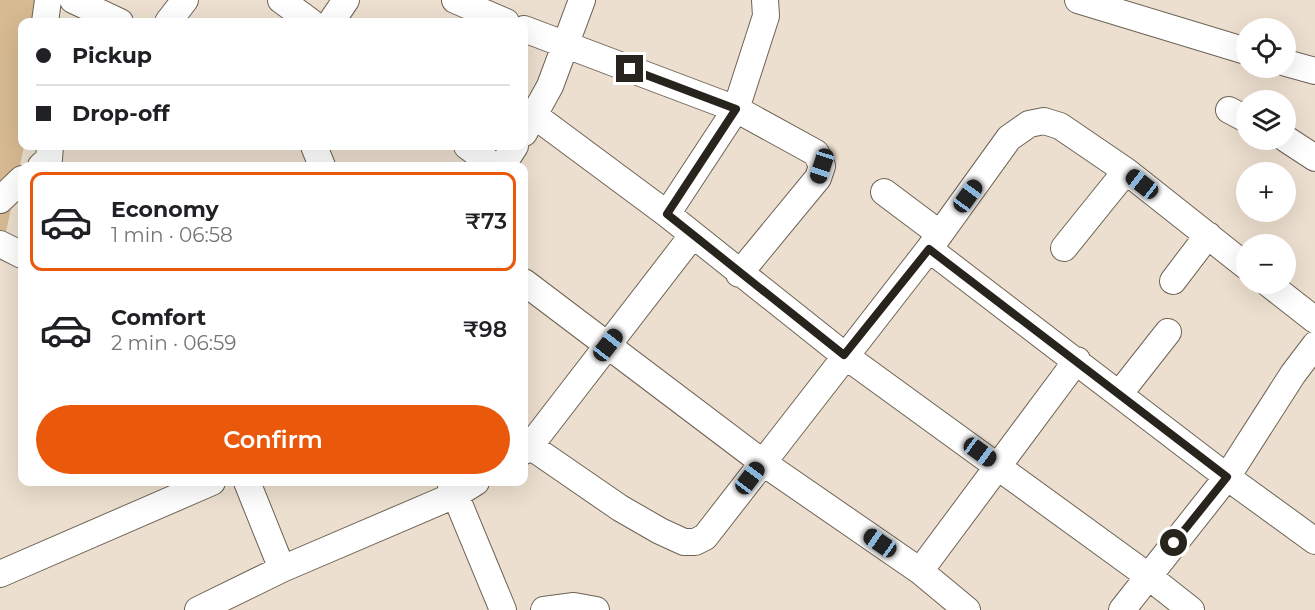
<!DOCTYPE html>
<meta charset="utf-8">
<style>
:root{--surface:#fff;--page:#f6f6f6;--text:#202124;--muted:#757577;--line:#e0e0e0;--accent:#ea580c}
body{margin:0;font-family:Montserrat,sans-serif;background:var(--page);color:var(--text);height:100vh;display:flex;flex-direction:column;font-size:22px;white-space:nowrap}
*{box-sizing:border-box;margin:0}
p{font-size:20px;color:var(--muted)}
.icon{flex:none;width:33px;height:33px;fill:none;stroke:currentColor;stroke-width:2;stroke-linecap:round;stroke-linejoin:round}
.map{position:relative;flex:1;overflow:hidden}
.side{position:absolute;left:18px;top:162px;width:510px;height:324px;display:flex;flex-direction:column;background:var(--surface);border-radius:12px;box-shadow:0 6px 24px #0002}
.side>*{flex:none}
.banner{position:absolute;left:18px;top:18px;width:510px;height:132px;border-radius:12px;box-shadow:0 6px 24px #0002;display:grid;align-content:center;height:132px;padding:0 18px;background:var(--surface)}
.fabs{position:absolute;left:1236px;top:18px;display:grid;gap:12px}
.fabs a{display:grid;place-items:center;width:60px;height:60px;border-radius:50%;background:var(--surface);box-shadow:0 6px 24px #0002;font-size:30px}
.end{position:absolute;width:27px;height:27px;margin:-14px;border:8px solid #27231d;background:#fff;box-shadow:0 0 0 3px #fff}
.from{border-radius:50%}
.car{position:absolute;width:18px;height:36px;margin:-18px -9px;border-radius:8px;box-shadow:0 0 4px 2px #0007;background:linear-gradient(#222 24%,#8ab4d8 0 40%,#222 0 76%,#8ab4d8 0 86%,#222 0)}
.banner b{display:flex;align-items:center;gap:21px;height:57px;font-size:22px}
.banner b+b{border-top:2px solid var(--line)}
.banner i{width:15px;height:15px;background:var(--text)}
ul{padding:10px 0 0;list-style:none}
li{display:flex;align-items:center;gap:18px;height:99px;margin:0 12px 9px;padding:0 6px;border:3px solid transparent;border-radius:12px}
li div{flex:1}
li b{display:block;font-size:22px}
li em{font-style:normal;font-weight:600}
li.selected{border-color:var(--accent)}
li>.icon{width:54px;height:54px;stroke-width:1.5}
.primary-button{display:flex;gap:12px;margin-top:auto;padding:12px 18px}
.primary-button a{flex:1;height:69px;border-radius:36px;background:var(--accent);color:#fff;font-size:24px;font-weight:600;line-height:69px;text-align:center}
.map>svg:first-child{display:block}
.green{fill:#d7ba91}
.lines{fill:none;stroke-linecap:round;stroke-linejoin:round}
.minor-casing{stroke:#6d6354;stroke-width:28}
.minor{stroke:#fff;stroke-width:26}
.route{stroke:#27231d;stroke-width:8}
</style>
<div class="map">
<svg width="1315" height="610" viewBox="0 0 1315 610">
<rect width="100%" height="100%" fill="#ecdfcf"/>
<!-- green -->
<path class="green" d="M0 0H54L50 22H22L24 146 0 261Z"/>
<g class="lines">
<!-- minor casing -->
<g class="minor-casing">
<path id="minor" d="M73 0 120 22
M281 0 311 22
M455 0 506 22
M1078 0 1246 51
M45 22 48 0
M168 22 185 0
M331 22 346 0
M524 29 736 109 816 153 822 166 818 178 739 274
M1286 63 1315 71
M1229 110 1246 119
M535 116 667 214 844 355 1148 576 1191 610
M524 133 550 86 582 0
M1286 139 1315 158
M314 146 322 166
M467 146 494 166
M41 166 49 159 50 146
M502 166 515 146
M884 192 940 234
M0 200 22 179
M667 214 736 109 766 16 765 0
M0 244 22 255
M1064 248 1126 171
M929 249 1227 477 1315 541
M1173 281 1208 235
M524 282 762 462 920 571 967 610
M1269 284 1315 320
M1120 393 1168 332
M530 446 620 508 660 531 684 542H695L705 537 929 249 1009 138 1029 124 1044 121 1060 126 1126 171 1246 266
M524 451 530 446 692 236
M247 482 282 569
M450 482 503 610
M920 571 1077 360
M0 574 212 482
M198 610 282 569 455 495 476 482
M544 610 574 606 596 610
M1122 610 1227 477 1293 374 1315 345"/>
</g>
<!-- minor -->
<use href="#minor" class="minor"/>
</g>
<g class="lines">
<!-- route -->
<path class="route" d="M630 69 736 109 667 214 844 355 929 249 1227 477 1174 543"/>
</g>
</svg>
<div class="fabs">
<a><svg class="icon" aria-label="locate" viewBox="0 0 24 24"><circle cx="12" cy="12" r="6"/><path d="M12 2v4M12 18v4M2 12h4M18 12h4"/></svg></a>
<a><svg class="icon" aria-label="layers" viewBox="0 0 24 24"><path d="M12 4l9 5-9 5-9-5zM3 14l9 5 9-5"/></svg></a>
<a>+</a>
<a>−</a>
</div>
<i class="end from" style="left:1174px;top:543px"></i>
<i class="end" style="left:630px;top:69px"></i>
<i class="car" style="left:822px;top:166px;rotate:198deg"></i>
<i class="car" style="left:1142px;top:184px;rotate:308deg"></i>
<i class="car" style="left:968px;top:196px;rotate:36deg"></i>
<i class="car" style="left:608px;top:345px;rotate:38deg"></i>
<i class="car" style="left:980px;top:452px;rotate:126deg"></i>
<i class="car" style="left:750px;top:478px;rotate:37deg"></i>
<i class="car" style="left:880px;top:543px;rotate:305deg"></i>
<div class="banner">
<b><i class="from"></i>Pickup</b>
<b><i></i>Drop-off</b>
</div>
<section class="side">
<ul>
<li class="selected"><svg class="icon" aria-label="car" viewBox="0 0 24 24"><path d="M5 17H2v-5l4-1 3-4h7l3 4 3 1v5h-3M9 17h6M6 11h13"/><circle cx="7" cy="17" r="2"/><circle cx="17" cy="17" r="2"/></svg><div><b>Economy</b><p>1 min · 06:58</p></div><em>₹73</em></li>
<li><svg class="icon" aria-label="car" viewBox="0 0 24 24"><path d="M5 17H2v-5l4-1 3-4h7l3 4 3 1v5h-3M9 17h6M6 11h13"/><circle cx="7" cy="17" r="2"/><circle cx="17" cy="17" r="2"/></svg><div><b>Comfort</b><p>2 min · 06:59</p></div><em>₹98</em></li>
</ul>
<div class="primary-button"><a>Confirm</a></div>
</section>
</div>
